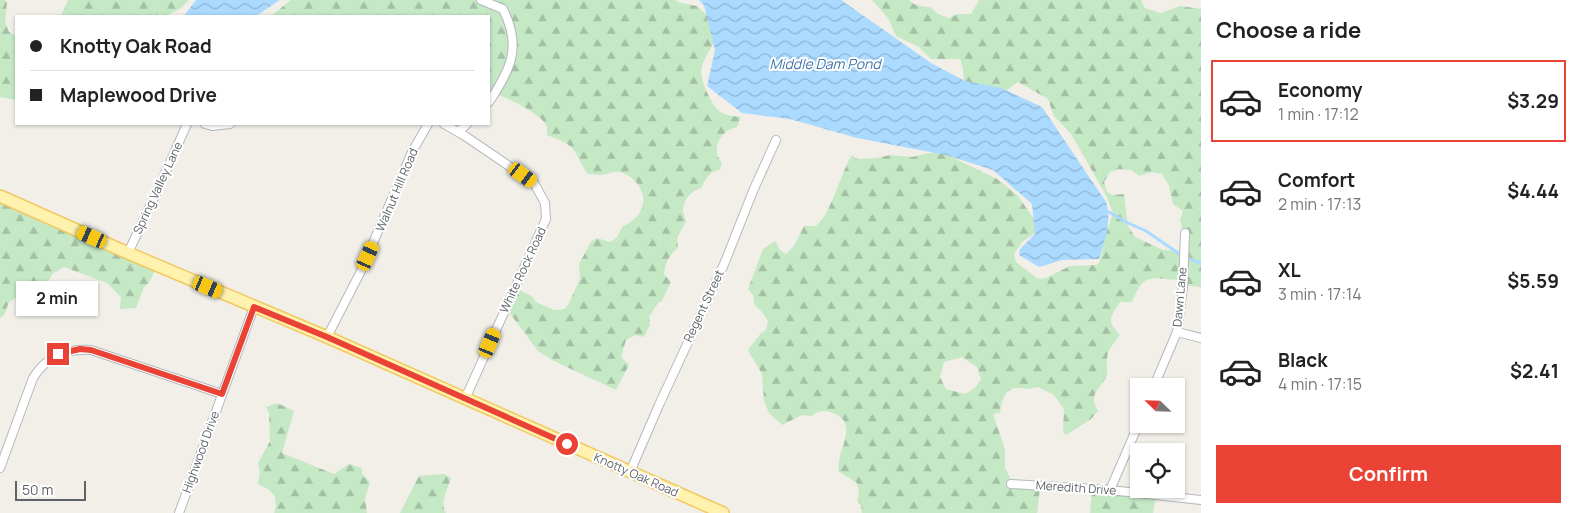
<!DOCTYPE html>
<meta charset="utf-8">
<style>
:root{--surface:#fff;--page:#f6f6f6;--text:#222;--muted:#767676;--line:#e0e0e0;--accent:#ea4335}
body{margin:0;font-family:Manrope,sans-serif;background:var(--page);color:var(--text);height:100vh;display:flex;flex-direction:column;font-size:19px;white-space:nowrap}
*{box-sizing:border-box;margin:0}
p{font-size:16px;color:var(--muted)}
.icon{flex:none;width:28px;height:28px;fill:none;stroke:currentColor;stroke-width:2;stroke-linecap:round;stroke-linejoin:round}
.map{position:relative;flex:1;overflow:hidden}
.panel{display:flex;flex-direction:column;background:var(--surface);width:375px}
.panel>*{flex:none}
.hud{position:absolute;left:15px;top:15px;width:475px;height:110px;border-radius:0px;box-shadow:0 1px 4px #0004;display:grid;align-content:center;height:110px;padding:0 15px;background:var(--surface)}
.needle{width:32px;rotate:293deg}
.tools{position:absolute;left:1130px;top:378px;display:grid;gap:10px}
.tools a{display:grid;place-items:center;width:55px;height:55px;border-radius:0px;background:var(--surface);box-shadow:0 1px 4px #0004;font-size:25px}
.scale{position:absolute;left:15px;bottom:12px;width:71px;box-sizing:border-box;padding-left:5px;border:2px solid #5f6368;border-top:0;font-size:14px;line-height:18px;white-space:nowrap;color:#5f6368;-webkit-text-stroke:4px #fff;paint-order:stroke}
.end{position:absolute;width:22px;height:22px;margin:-11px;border:6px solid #ea4335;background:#fff;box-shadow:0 0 0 2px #fff}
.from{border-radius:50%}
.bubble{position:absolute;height:35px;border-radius:0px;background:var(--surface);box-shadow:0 1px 4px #0004;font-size:16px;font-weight:700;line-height:35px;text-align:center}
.car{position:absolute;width:15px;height:30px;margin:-15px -8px;border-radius:6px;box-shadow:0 0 4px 1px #0007;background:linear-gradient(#f5c518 24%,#345 0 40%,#f5c518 0 76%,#345 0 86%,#f5c518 0)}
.hud b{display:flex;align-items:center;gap:18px;height:48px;font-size:19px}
.hud b+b{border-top:1px solid var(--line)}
.hud i{width:12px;height:12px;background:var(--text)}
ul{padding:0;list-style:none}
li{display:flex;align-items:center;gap:15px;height:82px;margin:0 10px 8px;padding:0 5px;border:2px solid transparent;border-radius:0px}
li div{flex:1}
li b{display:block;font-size:19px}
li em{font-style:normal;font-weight:700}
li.on{border-color:var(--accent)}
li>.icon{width:45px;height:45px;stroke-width:1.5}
h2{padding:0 15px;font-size:22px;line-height:60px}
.button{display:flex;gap:10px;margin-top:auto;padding:10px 15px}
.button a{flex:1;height:58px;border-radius:0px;background:var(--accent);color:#fff;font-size:20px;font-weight:700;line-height:58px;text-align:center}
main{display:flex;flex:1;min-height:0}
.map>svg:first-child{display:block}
.forest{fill:url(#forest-firs);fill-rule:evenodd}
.water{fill:url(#water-waves)}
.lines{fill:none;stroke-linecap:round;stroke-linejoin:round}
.stream{stroke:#aadaff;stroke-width:3}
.street-casing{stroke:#b5b8bc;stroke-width:10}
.primary-casing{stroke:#f2c960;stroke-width:14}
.street{stroke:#fff;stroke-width:8}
.primary{stroke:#fff2af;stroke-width:11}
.route{stroke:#ea4335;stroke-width:6}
.labels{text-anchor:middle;stroke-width:4;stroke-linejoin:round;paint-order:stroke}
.street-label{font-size:12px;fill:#5f6368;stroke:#fff}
.water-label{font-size:14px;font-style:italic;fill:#4174aa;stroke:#fff}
</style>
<main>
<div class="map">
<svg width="1201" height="513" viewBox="0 0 1201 513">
<defs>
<pattern id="forest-firs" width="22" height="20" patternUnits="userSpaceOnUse" patternTransform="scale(1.25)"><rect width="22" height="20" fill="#c5e8c5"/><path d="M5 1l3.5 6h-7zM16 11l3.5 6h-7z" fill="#a3c0a4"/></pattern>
<pattern id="water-waves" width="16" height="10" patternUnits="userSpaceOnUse" patternTransform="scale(1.25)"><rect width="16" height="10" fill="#aadaff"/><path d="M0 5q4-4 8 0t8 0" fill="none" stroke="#8eb4d2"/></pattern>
</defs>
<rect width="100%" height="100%" fill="#f1efe8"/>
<!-- forest -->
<path class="forest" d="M0 0H5L7 3 5 21 9 32 16 36V100L0 97Z
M68 0H189L181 8 166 16 159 14 157 16H61Z
M291 0H676L677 2 697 6 720 27C716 42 707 52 702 66 698 76 711 104 719 111 725 116 734 116 741 117L737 127C720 130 710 150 722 163L720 170C709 171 706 179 701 188 692 190 684 199 683 209 683 212 685 218 686 221L677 238 678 248C669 255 665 263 664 274L671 282 662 301 658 303 649 317 650 325 644 337 635 335 626 340 621 357 629 365 616 390 554 361 538 351 506 308 514 288 532 296 536 302 554 310 564 309 568 305 580 279 579 264 591 242 596 238 611 242 617 237 623 226C651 215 649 184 623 173 614 169 608 175 600 175 596 175 591 174 588 174 582 167 580 159 575 152 569 142 557 139 547 135 547 135 547 128 547 127 543 114 508 99 495 93L489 100V16H271Z
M872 0H909C914 6 923 7 930 7L938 14 949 18 957 14H971L979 0H1141L1145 8 1161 13 1180 6 1201 9V287L1183 285 1180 280C1150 278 1144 272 1132 302H1120C1110 319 1106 320 1120 335 1115 342 1107 350 1107 359 1106 364 1108 370 1107 375 1102 389 1087 392 1098 411L1091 419 1066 435 1063 432 1064 409 1054 395 1038 387 1028 389 1021 388H1013L1006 393 1001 404 1000 413 993 414 1005 449V468L1012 482 1040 488 1037 513H862L861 505 857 501 859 493 857 483 838 471C839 466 839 460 840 455 846 437 854 419 830 412 823 410 817 411 812 416L802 415 782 425 769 413 764 401 762 374 748 350 761 333 766 330 768 321 762 312 754 304 753 295 748 289 763 249 775 241 780 250 786 254 794 246 804 226H816C832 213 839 176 852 155L855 158 860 159 877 158 890 155 912 157 939 151 999 180 1018 196 1036 222 1035 233 1022 242 1014 254 1016 262 1038 279 1046 278 1070 266 1097 265 1100 261 1106 234 1113 213 1106 195 1071 134 1054 116 1048 99 1018 82 1003 93 964 82 963 69 960 59H931L919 47 896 36 888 18ZM1119 169 1131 170 1139 176 1152 172 1162 174 1169 186 1173 204 1183 211 1180 221 1184 233 1181 251 1163 250 1135 237 1128 226 1124 194 1112 195 1107 192 1104 182 1110 172ZM962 357 977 367 981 379 975 388 965 394 946 389 940 377 944 362Z
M0 195 157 266 149 283 144 287 136 308 120 309 121 297 107 283 64 267 52 274 48 282 23 293 9 302 4 315 0 318Z
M277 403 294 411 282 453 334 474 349 464 362 468V474L370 482 365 499 367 513H274L276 507 275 496 268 489 258 484 260 472 258 463 270 441 269 413 266 407Z
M444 474 451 478C448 489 439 503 446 513H400L419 476Z
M1092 490 1156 498 1153 513H1090Z"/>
<!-- water -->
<path class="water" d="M196 0H280L256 16H184Z
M699 0H841L931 63 965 81 1001 88 1042 107 1106 202C1112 221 1105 241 1099 259L1062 260 1039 267 1019 255 1020 249 1035 234 1032 204 993 170 946 155 857 138 790 119 742 113 707 86 715 50 704 5Z"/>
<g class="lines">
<!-- stream -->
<path class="stream" d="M1109 212 1126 222 1146 231 1184 257 1201 263"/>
<!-- street casing -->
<g class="street-casing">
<path id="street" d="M481 0 503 9C522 47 511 69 489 102
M205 124 212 126 230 124
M444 124 465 136 534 183 545 203 546 219 465 399
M458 132 467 124
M128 253 160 185 187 124
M1177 332 1201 338
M327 337 360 273 412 152 428 124
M1154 386 1177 332 1183 287 1185 233
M0 468 33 378C46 357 66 348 91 350L222 394
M630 472 659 405 725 262 753 191 776 140
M1011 484 1110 490 1201 500
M1110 490 1139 423
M179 513 254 307"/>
</g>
<!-- primary casing -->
<g class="primary-casing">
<path id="primary" d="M0 196 128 253 327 337 723 513"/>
</g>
<!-- street -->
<use href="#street" class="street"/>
<!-- primary -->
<use href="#primary" class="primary"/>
</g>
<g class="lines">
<!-- route -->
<path class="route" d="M58 354 80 349 91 350 222 394 254 307 327 337 567 444"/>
</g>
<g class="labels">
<!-- street labels -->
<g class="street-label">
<text transform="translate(158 188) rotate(-65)" y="4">Spring Valley Lane</text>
<text transform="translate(397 190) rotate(-67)" y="4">Walnut Hill Road</text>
<text transform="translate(523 270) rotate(-65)" y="4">White Rock Road</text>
<text transform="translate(1180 297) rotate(-85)" y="4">Dawn Lane</text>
<text transform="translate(704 306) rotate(-65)" y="4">Regent Street</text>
<text transform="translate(201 452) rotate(-70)" y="4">Highwood Drive</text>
<text transform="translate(636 475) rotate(24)" y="4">Knotty Oak Road</text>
<text transform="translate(1076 488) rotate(4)" y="4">Meredith Drive</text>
</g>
<!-- water labels -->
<g class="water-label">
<text x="825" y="69">Middle Dam Pond</text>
</g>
</g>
</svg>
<div class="tools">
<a><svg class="needle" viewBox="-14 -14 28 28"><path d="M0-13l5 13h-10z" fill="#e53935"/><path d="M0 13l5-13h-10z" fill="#767676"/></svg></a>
<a><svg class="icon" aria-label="locate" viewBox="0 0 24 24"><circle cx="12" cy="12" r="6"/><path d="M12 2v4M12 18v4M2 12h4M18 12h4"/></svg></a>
</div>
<div class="scale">50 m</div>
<i class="end from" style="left:567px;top:444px"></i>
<i class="end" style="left:58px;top:354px"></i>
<div class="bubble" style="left:16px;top:281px;width:82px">2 min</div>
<i class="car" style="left:523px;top:175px;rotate:126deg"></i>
<i class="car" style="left:92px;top:237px;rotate:294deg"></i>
<i class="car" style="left:368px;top:256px;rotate:24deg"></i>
<i class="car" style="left:208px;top:287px;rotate:113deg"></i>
<i class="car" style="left:490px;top:343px;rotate:23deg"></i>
<div class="hud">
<b><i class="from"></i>Knotty Oak Road</b>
<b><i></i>Maplewood Drive</b>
</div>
</div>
<section class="panel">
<h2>Choose a ride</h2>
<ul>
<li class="on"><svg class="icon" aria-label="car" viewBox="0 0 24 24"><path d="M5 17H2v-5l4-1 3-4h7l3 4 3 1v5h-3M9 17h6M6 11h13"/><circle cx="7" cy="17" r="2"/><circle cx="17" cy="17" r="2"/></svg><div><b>Economy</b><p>1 min · 17:12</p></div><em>$3.29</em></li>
<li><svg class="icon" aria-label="car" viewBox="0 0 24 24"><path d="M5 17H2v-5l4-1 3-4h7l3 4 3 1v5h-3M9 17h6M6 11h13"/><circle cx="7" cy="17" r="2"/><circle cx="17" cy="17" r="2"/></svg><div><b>Comfort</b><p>2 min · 17:13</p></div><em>$4.44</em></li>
<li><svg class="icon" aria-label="car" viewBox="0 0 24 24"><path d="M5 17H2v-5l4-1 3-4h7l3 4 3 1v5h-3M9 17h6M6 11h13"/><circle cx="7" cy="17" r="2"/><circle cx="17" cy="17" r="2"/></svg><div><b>XL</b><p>3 min · 17:14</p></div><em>$5.59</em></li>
<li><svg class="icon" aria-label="car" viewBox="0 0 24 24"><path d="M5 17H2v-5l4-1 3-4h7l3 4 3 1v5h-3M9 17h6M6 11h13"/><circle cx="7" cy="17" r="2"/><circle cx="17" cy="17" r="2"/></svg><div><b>Black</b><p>4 min · 17:15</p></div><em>$2.41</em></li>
</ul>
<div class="button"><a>Confirm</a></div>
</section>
</main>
